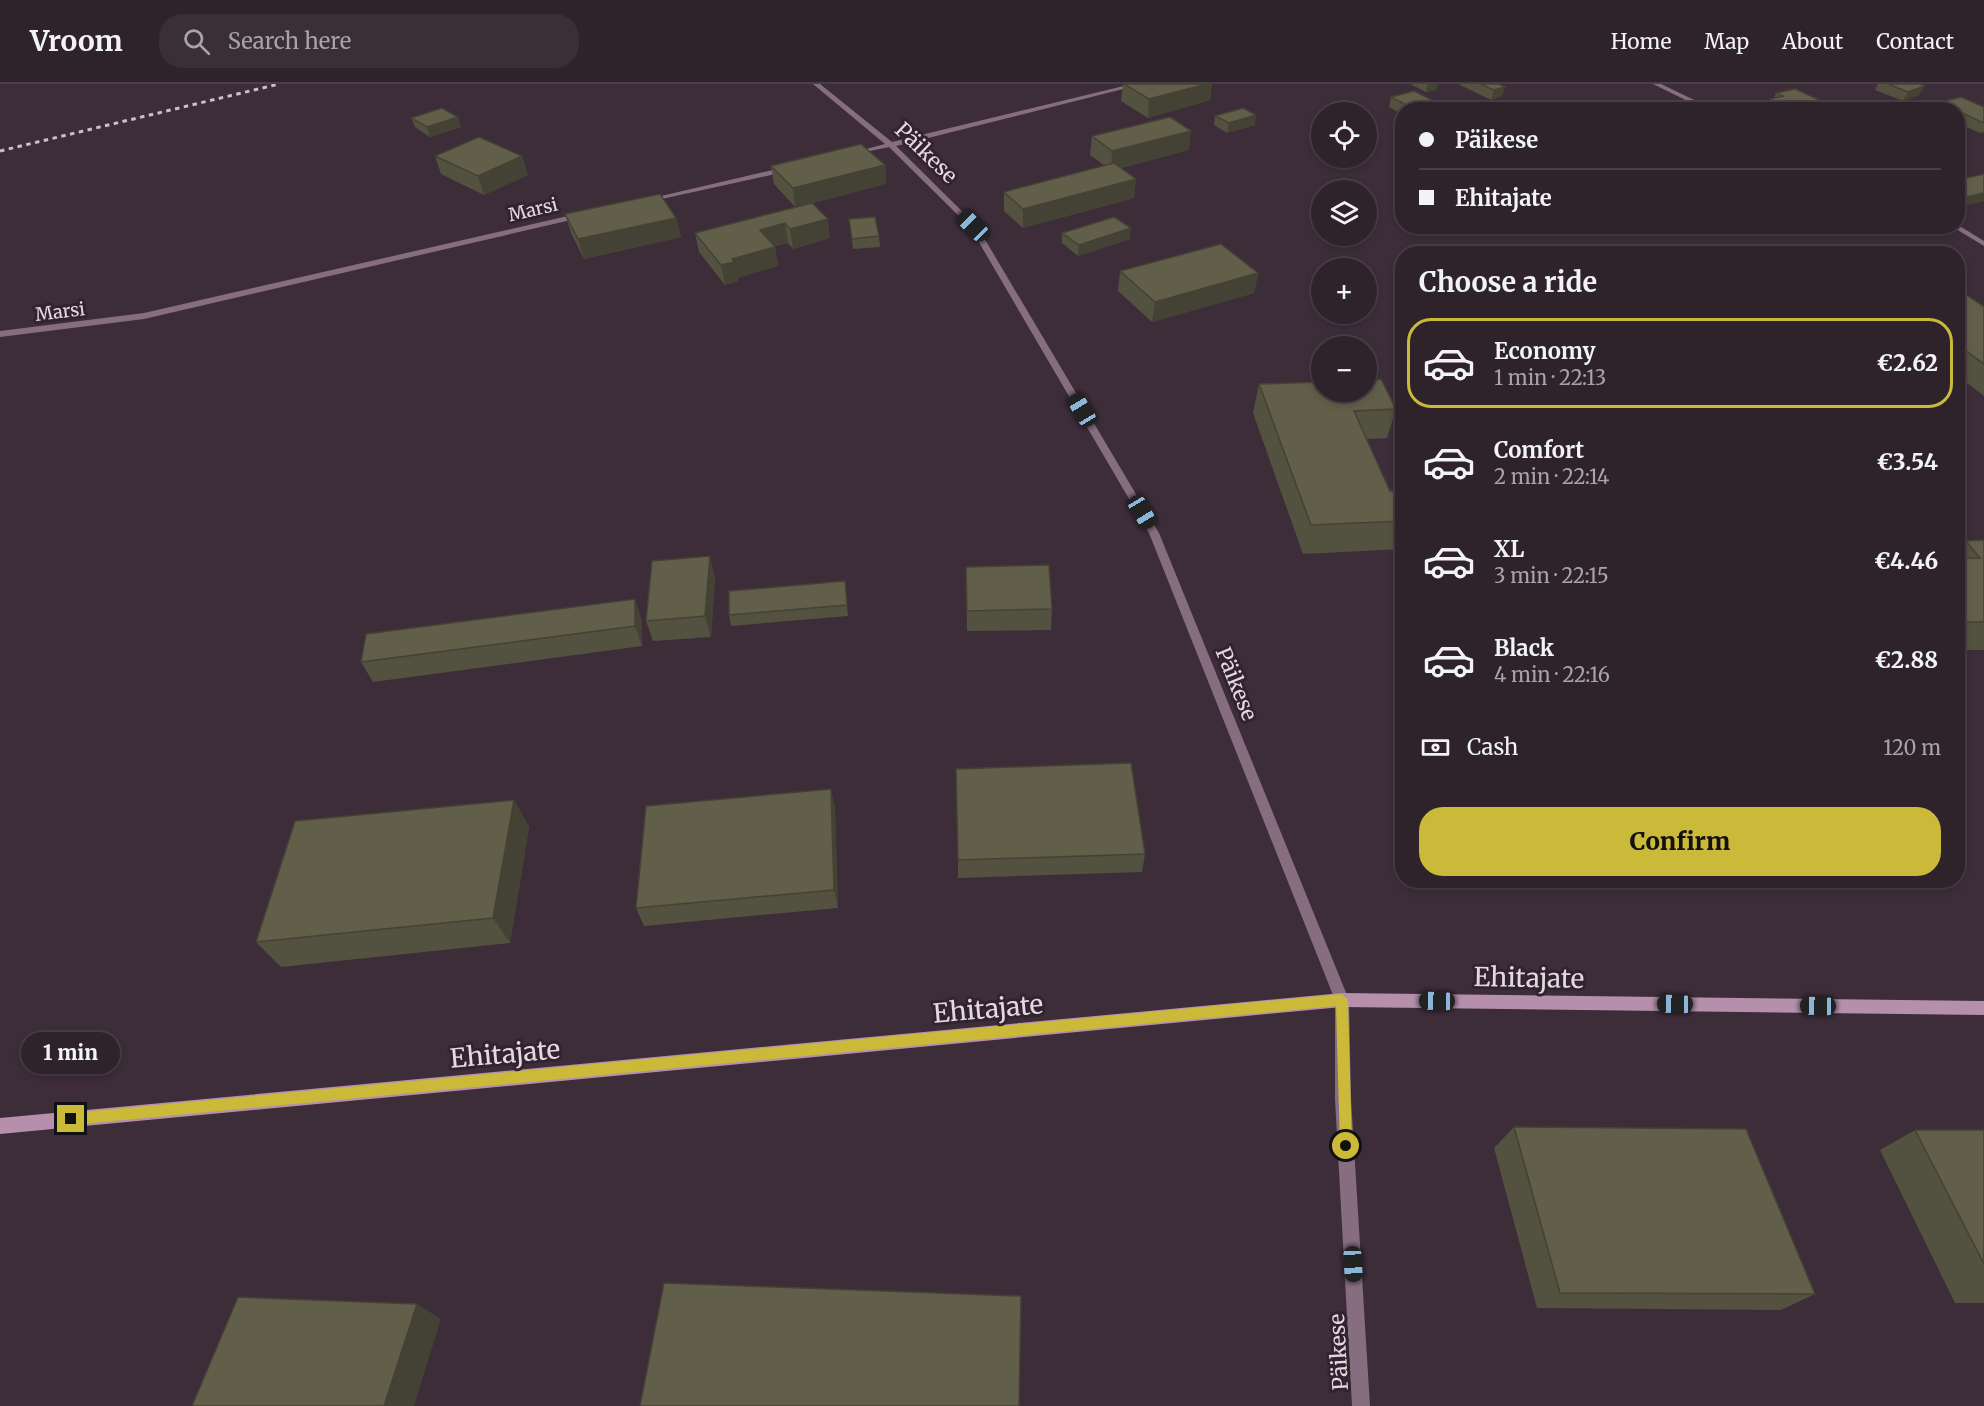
<!DOCTYPE html>
<meta charset="utf-8">
<style>
:root{--surface:#2e222b;--page:#3a2f37;--text:#f1f3f6;--muted:#a7a4a9;--line:#493f47;--accent:#cbba39}
body{margin:0;font-family:Merriweather,serif;background:var(--page);color:var(--text);height:100vh;display:flex;flex-direction:column;font-size:22px;white-space:nowrap}
*{box-sizing:border-box;margin:0}
p{font-size:20px;color:var(--muted)}
.icon{flex:none;width:33px;height:33px;fill:none;stroke:currentColor;stroke-width:2;stroke-linecap:round;stroke-linejoin:round}
.map{position:relative;flex:1;overflow:hidden}
.panel{position:absolute;left:1395px;top:162px;width:570px;height:642px;display:flex;flex-direction:column;background:var(--surface);border-radius:24px;box-shadow:0 3px 9px #0003,0 0 0 2px var(--line)}
.panel>*{flex:none}
.top-card{position:absolute;left:1395px;top:18px;width:570px;height:132px;border-radius:24px;box-shadow:0 3px 9px #0003,0 0 0 2px var(--line);display:grid;align-content:center;height:132px;padding:0 24px;background:var(--surface)}
.tools{position:absolute;left:1311px;top:18px;display:grid;gap:12px}
.tools a{display:grid;place-items:center;width:66px;height:66px;border-radius:50%;background:var(--surface);box-shadow:0 3px 9px #0003,0 0 0 2px var(--line);font-size:30px}
.end{position:absolute;width:27px;height:27px;margin:-14px;border:8px solid #cbba39;background:#111;box-shadow:0 0 0 3px #111}
.from{border-radius:50%}
.bubble{position:absolute;height:42px;border-radius:21px;background:var(--surface);box-shadow:0 3px 9px #0003,0 0 0 2px var(--line);font-size:20px;font-weight:800;line-height:42px;text-align:center}
.car{position:absolute;width:18px;height:36px;margin:-18px -9px;border-radius:8px;box-shadow:0 0 4px 2px #0007;background:linear-gradient(#222 24%,#8ab4d8 0 40%,#222 0 76%,#8ab4d8 0 86%,#222 0)}
.top-card b{display:flex;align-items:center;gap:21px;height:57px;font-size:22px}
.top-card b+b{border-top:2px solid var(--line)}
.top-card i{width:15px;height:15px;background:var(--text)}
ul{padding:0;list-style:none}
li{display:flex;align-items:center;gap:18px;height:90px;margin:0 12px 9px;padding:0 12px;border:3px solid transparent;border-radius:24px}
li div{flex:1}
li b{display:block;font-size:22px}
li em{font-style:normal;font-weight:800}
li.on{border-color:var(--accent)}
li>.icon{width:54px;height:54px;stroke-width:1.5}
h2{padding:0 24px;font-size:27px;line-height:72px}
.pay{display:flex;align-items:center;gap:15px;height:66px;padding:0 24px;font-size:22px}
.pay p{margin-inline-start:auto}
.action{display:flex;gap:12px;margin-top:auto;padding:12px 24px}
.action a{flex:1;height:69px;border-radius:24px;background:var(--accent);color:#111;font-size:24px;font-weight:800;line-height:69px;text-align:center}
header{display:flex;align-items:center;gap:36px;box-sizing:border-box;height:84px;padding:0 30px;background:var(--surface);border-bottom:2px solid var(--line)}
header strong{font-size:28px}
nav{display:flex;gap:33px;margin-inline-start:auto;font-size:21px}
.search{width:420px;height:54px;background:var(--page);display:flex;align-items:center;gap:15px;box-sizing:border-box;padding:0 21px;border-radius:24px;color:var(--muted);font-size:22px}
.map>svg:first-child{display:block}
.lines{fill:none;stroke-linecap:round;stroke-linejoin:round}
.street{fill:#866e80;fill-rule:evenodd}
.secondary{fill:#b58fac;fill-rule:evenodd}
.rail{stroke:#cbc0c8;stroke-width:3;stroke-dasharray:4.5 4.5;stroke-linecap:butt}
.wall{fill:#535140}
.shaded-wall{fill:#444234}
.building{fill:#615e4a;stroke:#444234;stroke-width:1.5}
.route{fill:#cbba39}
.labels{text-anchor:middle;stroke-width:6;stroke-linejoin:round;paint-order:stroke}
.far-street-label{font-size:18px;fill:#e3d9e0;stroke:#33232f}
.street-label{font-size:21px;fill:#e3d9e0;stroke:#33232f}
.near-street-label{font-size:26px;fill:#e3d9e0;stroke:#33232f}
</style>
<header>
<strong>Vroom</strong>
<div class="search"><svg class="icon" aria-label="search" viewBox="0 0 24 24"><circle cx="10" cy="10" r="6"/><path d="M15 15l6 6"/></svg>Search here</div>
<nav><a>Home</a><a>Map</a><a>About</a><a>Contact</a></nav>
</header>
<div class="map">
<svg width="1984" height="1322" viewBox="0 0 1984 1322">
<rect width="100%" height="100%" fill="#3d2d39"/>
<g class="lines">
<!-- street -->
<path class="street" d="M813 0H820L892 58 1132 0H1143L896 62 977 142 1159 449 1349 916 1351 1015 1370 1322H1352L1335 1015V916L1149 449 970 143 889 63 851 71V69L885 60Z
M1653 0H1661L1715 26H1706Z
M786 83H789V87L648 118 644 116Z
M581 129H584V133L144 235 0 253V247L144 229Z
M1958 141 1984 157V162L1951 142H1958Z"/>
<!-- secondary -->
<path class="secondary" d="M1342 909 1984 917V931L1342 923 0 1050V1034Z"/>
<!-- rail -->
<path class="rail" d="M0 67 279 0"/>
</g>
<!-- wall -->
<path class="wall" d="M1123 0H1212L1210 16 1148 34 1121 17Z
M1410 0H1438L1436 6 1426 8Z
M1458 0H1499L1502 12 1491 16Z
M1878 0H1920L1919 11 1903 17 1875 6Z
M1776 9 1824 18 1821 26H1768L1765 24 1770 15 1774 14Z
M1391 13 1429 25 1402 26V30L1389 23Z
M1937 19 1984 23V48L1980 49 1958 39V26H1933Z
M1215 32 1255 41 1227 49 1214 41Z
M458 33 461 43 430 53 415 43 411 34Z
M1092 52 1189 66 1121 84 1136 95 1134 114 1023 144 1004 127V108L1105 82 1090 71Z
M435 72H522L528 91 484 111 441 90Z
M885 81 886 100 812 119 830 154 793 165 788 159 775 162 778 182 737 194 738 197 725 201 699 168 695 149 795 123 774 100 771 82Z
M1984 90V117L1958 123V96Z
M565 130 676 134 681 153 584 175 571 149Z
M849 135 879 152 880 163 853 165Z
M1062 149 1130 155 1078 172 1062 159Z
M1120 187 1258 189 1254 209 1152 238 1118 207Z
M1958 205 1984 223V312L1958 292Z
M1259 300 1396 325 1387 354 1367 355 1390 407H1402V465L1303 470 1253 329Z
M1984 456V566H1958V466L1966 457Z
M966 483 1052 525 1051 546 967 547Z
M715 493 711 553 653 557 646 537Z
M845 497 848 532 731 542 729 531Z
M642 536V562L373 598 361 578Z
M1402 690V720L1397 701Z
M831 705 835 724 838 824 644 842 636 824Z
M514 716 529 743 510 859 281 883 256 858Z
M1145 770 1142 788 958 794V776Z
M1514 1043 1815 1210 1781 1226 1537 1224 1494 1064Z
M1915 1046H1984V1219H1955L1880 1066Z"/>
<!-- shaded-wall -->
<path class="shaded-wall" d="M1207 0H1212L1210 16 1148 34 1149 15Z
M1428 0H1438L1436 6 1426 8Z
M1925 2 1919 11 1903 17 1908 8Z
M1505 3 1502 12 1491 16 1494 6Z
M1432 16 1429 25 1408 26V22Z
M1824 18 1821 26H1795Z
M1256 31 1255 41 1227 49 1229 39Z
M458 33 461 43 430 53 427 43Z
M1191 47 1189 66 1111 86 1112 67Z
M522 72 528 91 484 111 478 92Z
M885 81 886 100 795 123 793 104Z
M1136 95 1134 114 1023 144V125Z
M1984 109V117L1958 123V120L1962 114Z
M676 134 681 153 584 175 578 155Z
M828 135 830 154 793 165 790 145Z
M785 139 788 159 763 165 760 146Z
M1131 144 1130 155 1078 172 1079 161Z
M775 163 778 182 737 194 738 197 725 201 721 181 732 175Z
M1258 189 1254 209 1152 238 1155 218Z
M710 472 715 493 711 553 705 532Z
M635 515 642 536V562L635 542Z
M831 705 835 724 838 824 834 806Z
M514 716 529 743 510 859 493 834Z
M417 1220 441 1235 414 1322H384Z"/>
<!-- building -->
<path class="building" d="M1124 0H1207L1149 15Z
M1480 0H1499L1505 3 1494 6Z
M1888 0H1920L1925 2 1908 8Z
M1795 5 1824 18 1792 26 1770 15 1783 12 1776 9Z
M1414 7 1432 16 1408 22 1391 13Z
M1961 13 1984 23V39L1958 27V26H1953L1937 19Z
M442 24 458 33 427 43 411 34Z
M1243 24 1256 31 1229 39 1215 32Z
M1170 33 1191 47 1112 67 1092 52Z
M479 53 522 72 478 92 435 72Z
M861 60 885 81 793 104 771 82Z
M1114 79 1136 95 1023 125 1004 108Z
M1984 90V109L1962 114 1958 112V96Z
M660 110 676 134 578 155 565 130Z
M812 119 828 135 790 145 785 139 760 146 775 163 732 175 734 178 721 181 695 149Z
M875 133 879 152 852 155 849 135Z
M1114 133 1131 144 1079 161 1062 149Z
M1221 160 1258 189 1155 218 1120 187Z
M1958 205 1984 223V280L1958 261Z
M1381 295 1396 325 1354 327 1390 407H1402V437L1311 441 1259 300 1322 298V308H1366V296Z
M1984 456V538H1958V474H1980L1966 457Z
M710 472 705 532 646 537 652 477Z
M1049 481 1052 525 967 527 966 483Z
M845 497 847 521 729 531V507Z
M635 515V542L361 578 366 550Z
M1131 679 1145 770 958 776 956 685Z
M831 705 834 806 636 824 646 722Z
M514 716 493 834 256 858 295 737Z
M1958 766 1962 775 1958 774Z
M1514 1043 1746 1045 1815 1210 1560 1209Z
M1915 1046H1984V1180Z
M664 1199 1021 1212 1019 1322H640Z
M238 1213 417 1220 384 1322H192Z"/>
<!-- route -->
<path class="route" d="M1342 910 1348 916 1352 1062 1351 1066 1346 1068 1342 1066 1340 1062 1336 922 71 1041 64 1035 71 1029Z"/>
<g class="labels">
<!-- far-street labels -->
<g class="far-street-label">
<text transform="translate(533 126) rotate(-13)" y="6">Marsi</text>
<text transform="translate(60 228) rotate(-7)" y="6">Marsi</text>
</g>
<!-- street labels -->
<g class="street-label">
<text transform="translate(926 69) rotate(44)" y="7">Päikese</text>
<text transform="translate(1236 600) rotate(68)" y="7">Päikese</text>
<text transform="translate(1339 1268) rotate(-93)" y="7">Päikese</text>
</g>
<!-- near-street labels -->
<g class="near-street-label">
<text transform="translate(1529 894) rotate(1)" y="9">Ehitajate</text>
<text transform="translate(988 925) rotate(-5)" y="9">Ehitajate</text>
<text transform="translate(505 970) rotate(-5)" y="9">Ehitajate</text>
</g>
</g>
</svg>
<div class="tools">
<a><svg class="icon" aria-label="locate" viewBox="0 0 24 24"><circle cx="12" cy="12" r="6"/><path d="M12 2v4M12 18v4M2 12h4M18 12h4"/></svg></a>
<a><svg class="icon" aria-label="layers" viewBox="0 0 24 24"><path d="M12 4l9 5-9 5-9-5zM3 14l9 5 9-5"/></svg></a>
<a>+</a>
<a>−</a>
</div>
<i class="end from" style="left:1346px;top:1062px"></i>
<i class="end" style="left:71px;top:1035px"></i>
<div class="bubble" style="left:21px;top:948px;width:99px">1 min</div>
<i class="car" style="left:973px;top:142px;rotate:315deg"></i>
<i class="car" style="left:1082px;top:326px;rotate:329deg"></i>
<i class="car" style="left:1142px;top:428px;rotate:149deg"></i>
<i class="car" style="left:1437px;top:917px;rotate:271deg"></i>
<i class="car" style="left:1675px;top:920px;rotate:271deg"></i>
<i class="car" style="left:1818px;top:922px;rotate:271deg"></i>
<i class="car" style="left:1353px;top:1180px;rotate:177deg"></i>
<div class="top-card">
<b><i class="from"></i>Päikese</b>
<b><i></i>Ehitajate</b>
</div>
<section class="panel">
<h2>Choose a ride</h2>
<ul>
<li class="on"><svg class="icon" aria-label="car" viewBox="0 0 24 24"><path d="M5 17H2v-5l4-1 3-4h7l3 4 3 1v5h-3M9 17h6M6 11h13"/><circle cx="7" cy="17" r="2"/><circle cx="17" cy="17" r="2"/></svg><div><b>Economy</b><p>1 min · 22:13</p></div><em>€2.62</em></li>
<li><svg class="icon" aria-label="car" viewBox="0 0 24 24"><path d="M5 17H2v-5l4-1 3-4h7l3 4 3 1v5h-3M9 17h6M6 11h13"/><circle cx="7" cy="17" r="2"/><circle cx="17" cy="17" r="2"/></svg><div><b>Comfort</b><p>2 min · 22:14</p></div><em>€3.54</em></li>
<li><svg class="icon" aria-label="car" viewBox="0 0 24 24"><path d="M5 17H2v-5l4-1 3-4h7l3 4 3 1v5h-3M9 17h6M6 11h13"/><circle cx="7" cy="17" r="2"/><circle cx="17" cy="17" r="2"/></svg><div><b>XL</b><p>3 min · 22:15</p></div><em>€4.46</em></li>
<li><svg class="icon" aria-label="car" viewBox="0 0 24 24"><path d="M5 17H2v-5l4-1 3-4h7l3 4 3 1v5h-3M9 17h6M6 11h13"/><circle cx="7" cy="17" r="2"/><circle cx="17" cy="17" r="2"/></svg><div><b>Black</b><p>4 min · 22:16</p></div><em>€2.88</em></li>
</ul>
<div class="pay"><svg class="icon" aria-label="cash" viewBox="0 0 24 24"><path d="M3 7h18v10H3z"/><circle cx="12" cy="12" r="2"/></svg>Cash<p>120 m</p></div>
<div class="action"><a>Confirm</a></div>
</section>
</div>
